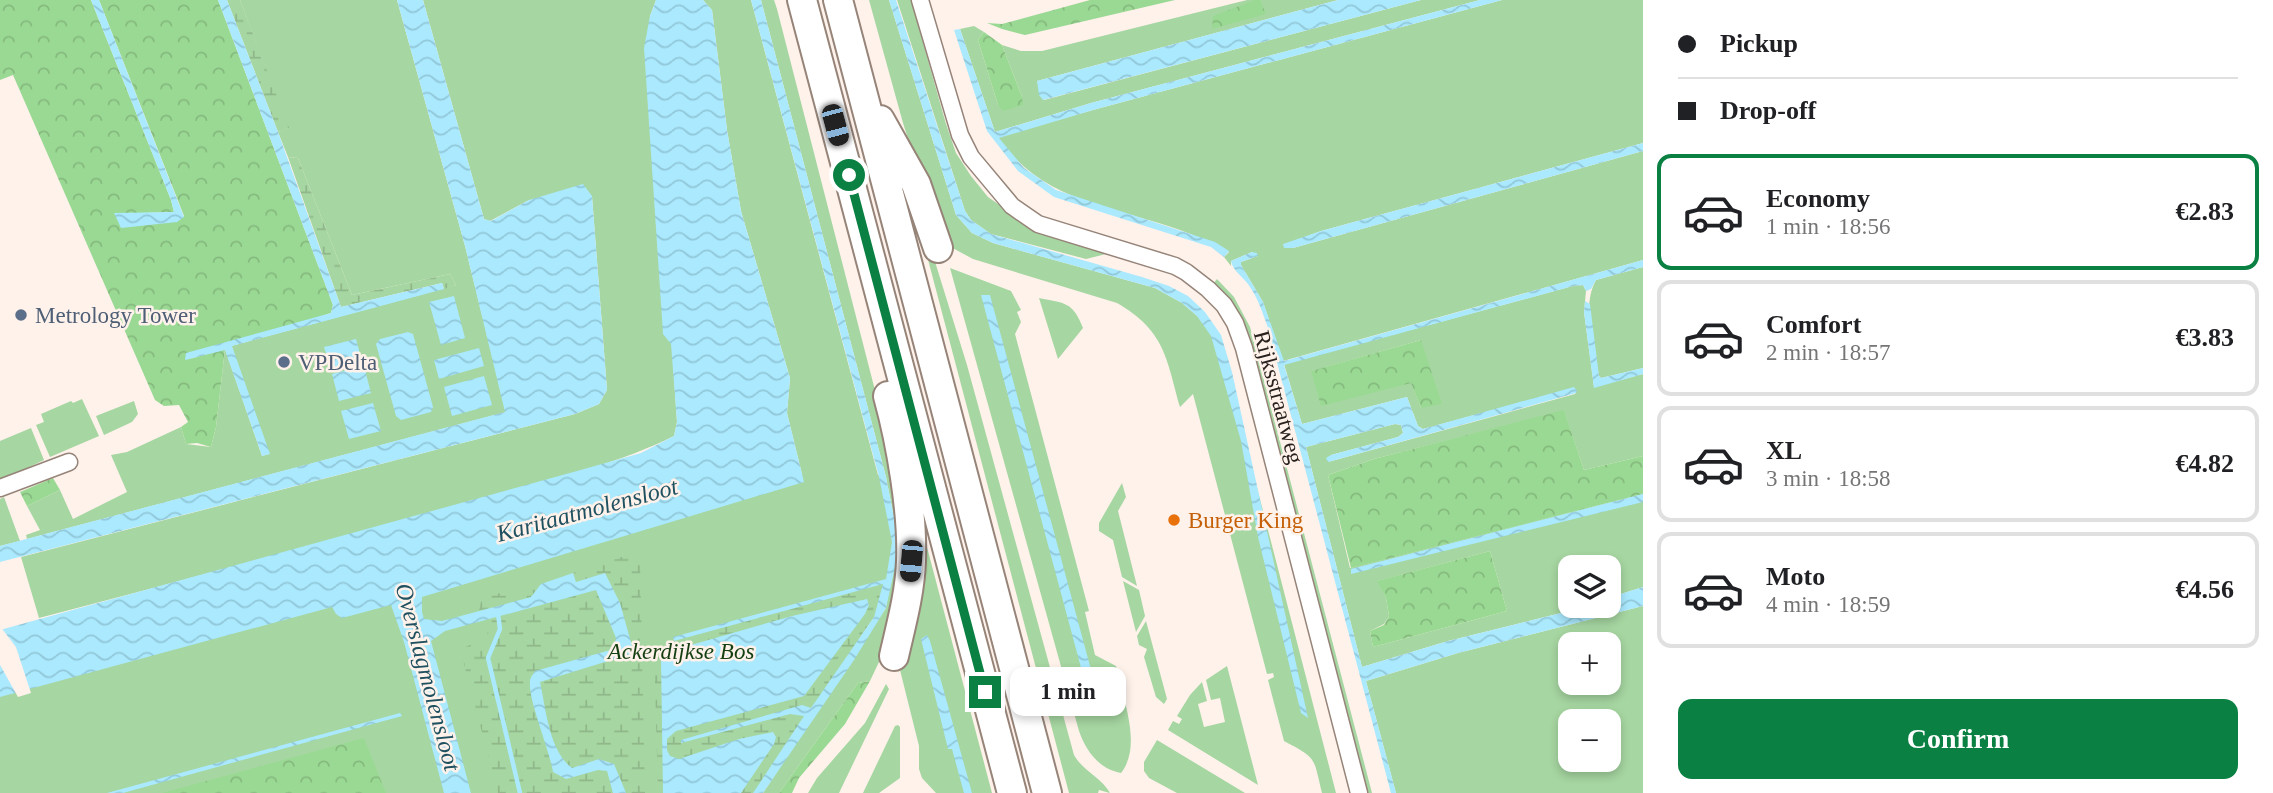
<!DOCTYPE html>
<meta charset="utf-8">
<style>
:root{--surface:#fff;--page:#f2f2f2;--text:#202124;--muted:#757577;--line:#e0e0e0;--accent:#0b8043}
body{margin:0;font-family:"Times New Roman",serif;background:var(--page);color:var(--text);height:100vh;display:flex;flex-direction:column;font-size:26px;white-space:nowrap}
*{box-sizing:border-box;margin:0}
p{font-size:23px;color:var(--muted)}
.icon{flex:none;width:38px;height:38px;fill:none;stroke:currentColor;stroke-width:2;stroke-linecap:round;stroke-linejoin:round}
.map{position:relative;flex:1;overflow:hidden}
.details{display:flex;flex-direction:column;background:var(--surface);width:630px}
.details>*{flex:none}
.top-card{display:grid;align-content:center;height:154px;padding:0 35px;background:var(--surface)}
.fabs{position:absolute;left:1558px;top:555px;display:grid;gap:14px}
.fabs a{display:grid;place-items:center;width:63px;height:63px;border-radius:14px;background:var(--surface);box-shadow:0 4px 10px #0003;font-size:35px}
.end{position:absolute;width:32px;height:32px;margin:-16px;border:9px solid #0b8043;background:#fff;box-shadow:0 0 0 4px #fff}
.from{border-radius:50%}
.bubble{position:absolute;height:49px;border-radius:14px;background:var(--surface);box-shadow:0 4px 10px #0003;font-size:23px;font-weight:700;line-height:49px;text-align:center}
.car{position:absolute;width:21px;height:42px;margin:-21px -10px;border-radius:9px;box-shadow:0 0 5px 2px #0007;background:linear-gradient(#222 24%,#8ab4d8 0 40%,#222 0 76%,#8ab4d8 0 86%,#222 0)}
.top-card b{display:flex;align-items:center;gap:24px;height:66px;font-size:26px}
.top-card b+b{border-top:2px solid var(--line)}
.top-card i{width:18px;height:18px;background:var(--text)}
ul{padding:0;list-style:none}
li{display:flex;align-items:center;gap:21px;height:116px;margin:0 14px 10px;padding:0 21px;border:4px solid var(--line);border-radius:14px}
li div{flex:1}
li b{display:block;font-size:26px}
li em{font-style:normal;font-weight:700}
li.on{border-color:var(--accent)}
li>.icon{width:63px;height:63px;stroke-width:1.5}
.button{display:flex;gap:14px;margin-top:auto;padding:14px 35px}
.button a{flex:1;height:80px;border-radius:14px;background:var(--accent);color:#fff;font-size:28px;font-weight:700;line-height:80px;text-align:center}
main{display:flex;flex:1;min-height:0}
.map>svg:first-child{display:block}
.green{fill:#a6d6a1;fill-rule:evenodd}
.forest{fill:url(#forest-crowns)}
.wetland{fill:url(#wetland-marsh)}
.water{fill:url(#water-waves)}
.pier{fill:#fef2eb}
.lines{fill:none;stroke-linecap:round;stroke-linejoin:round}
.stream{stroke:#aae9fe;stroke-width:4.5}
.street-casing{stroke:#968479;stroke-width:19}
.highway-casing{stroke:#968479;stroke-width:32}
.street{stroke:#fff;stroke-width:16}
.highway{stroke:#fff;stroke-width:28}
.route{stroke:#0b8043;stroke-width:9}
.service-dot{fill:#5c6f8a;stroke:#fef2eb;stroke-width:2.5}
.food-dot{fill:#e8710a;stroke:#fef2eb;stroke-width:2.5}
.labels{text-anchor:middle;stroke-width:5;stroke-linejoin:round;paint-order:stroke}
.service-label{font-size:23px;fill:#4e5e75;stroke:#fef2eb;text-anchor:start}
.street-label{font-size:23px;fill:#28211d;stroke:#fef2eb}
.food-label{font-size:23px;fill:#c56008;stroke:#fef2eb;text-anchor:start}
.park-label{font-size:23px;font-style:italic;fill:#143f11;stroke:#fef2eb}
.water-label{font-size:24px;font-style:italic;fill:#1f5160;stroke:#fef2eb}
</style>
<main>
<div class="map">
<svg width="1643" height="793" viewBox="0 0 1643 793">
<defs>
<pattern id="forest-crowns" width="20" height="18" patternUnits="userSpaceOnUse" patternTransform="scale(1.75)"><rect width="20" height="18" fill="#9ad993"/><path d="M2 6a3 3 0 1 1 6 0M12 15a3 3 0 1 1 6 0" fill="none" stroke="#85ba7e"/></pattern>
<pattern id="wetland-marsh" width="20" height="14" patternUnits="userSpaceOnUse" patternTransform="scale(1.75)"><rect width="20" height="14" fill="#a6d6a1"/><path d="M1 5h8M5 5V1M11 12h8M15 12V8" fill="none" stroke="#8fb78a"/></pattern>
<pattern id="water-waves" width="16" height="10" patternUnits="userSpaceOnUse" patternTransform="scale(1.75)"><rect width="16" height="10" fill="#aae9fe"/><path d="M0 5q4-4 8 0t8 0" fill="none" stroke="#92c8d9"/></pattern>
</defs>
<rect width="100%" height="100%" fill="#fef2eb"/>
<!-- green -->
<path class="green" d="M240 0H397L465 246 506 412 27 539 26 535 40 530 27 506 60 490 73 519 127 492 111 455 127 452 181 427 186 444 211 447 216 427 225 349 262 456 269 454 231 346 456 285 450 274 352 295 298 158 288 157 278 132 288 128Z
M423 0H656L650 16 677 422 674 436C605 470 527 485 453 506 315 545 177 582 39 618L21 557 575 414 599 404 607 390 592 196 529 200 490 221 484 219Z
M703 0H751L878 475H881L894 551 882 604 760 793H0V688L802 474 787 413 790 378 741 211 727 130 712 10Z
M761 0H774L777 9 897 476 904 528 888 643 870 681 858 683 779 793H763L886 608 897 533 886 477Z
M869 0H889L956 215 972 233 993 243 1155 288 1182 303 1217 333 1336 793H1322C1313 757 1318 759 1284 741L1268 680 1274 677 1273 673 1267 674 1193 394 1180 407C1166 357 1165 331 1117 303L973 259 947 245 931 210 903 123Z
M897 0H911L946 124 956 153 971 176 988 197 1028 225 1062 240 1110 253 1086 259 991 234 971 220 965 211Z
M1247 0H1338L1037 81 1044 100 1421 0H1480L1091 103 995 132 960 29 974 26 984 32 978 40 998 105 1022 97 1002 45 1021 51H1042Z
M1502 0H1643V143L1321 231 1283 245 1293 248 1643 151V260L1283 361 1263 302 1241 265V262L1258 256 1252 252 1231 261V266L1224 257 1229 252C1213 244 1196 236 1180 230 1113 206 1041 202 998 137L1093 110Z
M926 252H932L967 365 1074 755C1083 771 1101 777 1110 793L1099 790 1098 793H1069Z
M1643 267V368L1601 378 1599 376C1594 348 1581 307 1596 280Z
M950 268 1011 291 1021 310 1017 312 1021 322 1015 334 1089 611 1085 612 1095 655 1116 666 1120 683 1114 685 1115 690 1122 689C1128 715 1139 750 1121 773 1099 769 1086 751 1079 731Z
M1217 279 1234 297 1250 327 1372 793H1367L1246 330 1229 301 1213 284Z
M1583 285 1586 291 1584 312 1594 387 1643 374V456L1584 470 1564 411 1374 459 1328 475 1350 568 1643 494V587L1608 598V567H1570V606H1579L1573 610 1448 641 1362 667 1306 447 1395 424 1401 425 1403 433 1398 437 1331 455 1328 462 1575 394 1576 391 1574 388 1423 429 1418 426 1407 397 1302 424 1284 364 1573 286ZM1421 340V408L1411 382 1312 371ZM1490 551 1507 611 1373 647 1370 631 1384 624 1389 616 1386 598 1378 581Z
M1039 298C1065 303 1073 302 1083 328L1058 359Z
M82 399 99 436 50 457 36 425 44 422 41 414 71 401 73 403Z
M134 401 138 414 132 422 104 435 96 416Z
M31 428 44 460 0 481V441Z
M1122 483 1126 497 1118 511 1137 586 1122 577 1113 540 1099 531V523Z
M4 497 20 541 0 546V499Z
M919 517 992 793H936L922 778 919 769V746L900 670Z
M1123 581 1139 590 1145 616 1136 632Z
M1643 606V793H1396L1366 681 1458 653ZM1570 644H1608V682H1570ZM1570 721H1608V760H1570Z
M1146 621 1167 699 1164 704 1156 697 1144 657 1147 649 1139 645 1137 636Z
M1227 666 1258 785 1168 730 1173 721 1179 724 1182 719 1177 716 1190 695 1202 682 1207 701 1198 704 1204 727 1225 722 1220 698 1211 700 1206 680Z
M886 684 889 689 839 793H808L817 778 865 723Z
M898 725 900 727V778L879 793H863L895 726Z
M1157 740 1245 793H1177L1149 778 1144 771V762Z"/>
<!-- forest -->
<path class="forest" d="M0 0H91L171 200 174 212 114 214 184 216 99 0H218L333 305 331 313 186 360 225 349 216 427 211 447 197 443 186 444 181 427 188 422 179 405 164 406 155 400 13 75 0 80Z
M1090 0H1175L1025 35 1002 29 987 23 1002 24Z
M1255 0H1260L1266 14 1212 29 1213 16Z
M984 32 1002 45 1022 97 1023 105 1003 111 998 105 978 40Z
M1421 340 1442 404 1421 408 1411 383 1321 406 1311 371Z
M1564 410 1584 470 1643 456V494L1351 568 1328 475 1374 459Z
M53 478 60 490 27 506 20 492Z
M1490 551 1507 611 1373 647 1370 631 1384 625 1389 616 1386 598 1377 581Z
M870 681 845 724 799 778 792 793H779L858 683Z
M364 738 386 793H162Z"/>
<!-- wetland -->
<path class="wetland" d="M227 0H240L289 128 278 132Z
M288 157 298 158 352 295 450 274 456 285 444 289 442 283 341 307Z
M628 555H636L640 561 645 793H626L614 763 599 759 572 769C549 751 546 709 540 681L634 653 605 573 576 582 573 573Z
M536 583 541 584 531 597 479 611 481 601 486 597Z
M884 584 874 617 811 708 802 705 681 740 682 742 790 714 805 716 753 793H741L748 781 762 733 679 759 670 757 667 750 666 740 867 600 792 616 663 653V793H658L654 646Z
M596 590 616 638 614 649 535 671 553 772 566 779 598 770 607 771 613 793H498L460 649 488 638 487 628 482 620Z"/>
<!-- water -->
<path class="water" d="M91 0H99L184 217 177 222 121 228 114 213 174 212 171 200Z
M218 0H227L278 132 341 307 442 283 444 289 232 346 270 454 262 456 225 350 185 360 186 353 331 313 333 305Z
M397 0H423L484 219 491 221 529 200 583 184 592 196 607 390 599 404 575 414 0 562V546L505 412 465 246Z
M656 0H703L712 10 727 130 741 211 790 378 787 413 804 482 422 597V612L424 619 442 621 531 597 541 584 573 573 576 582 605 573 620 603 634 653 540 682C546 709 549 751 572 768L599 759 614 764 626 793H613L607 771 598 770 566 779 553 772C549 748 528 700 530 681 530 678 533 674 535 671L614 649 616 638 596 590 445 631 431 641 471 793H444L404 642 391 605 342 618 336 614 332 607 0 697V630L577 471 641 453 674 436 677 422 671 344 663 334 644 48 650 16Z
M751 0H761L886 477 897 533V558L886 608 854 660 763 793H753L804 716 790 714 681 743V740L802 705 811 708 874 617 883 584 674 641 673 637 886 579 892 542 879 477Z
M889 0H896L965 211 971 220 991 234 1142 277 1169 286 1188 296 1205 312 1221 335 1232 372 1308 718 1301 713 1258 537 1241 441 1211 336 1197 316 1182 303 1155 288 993 243 972 233 956 215Z
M1338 0H1421L1043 100 1039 95 1037 81Z
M1480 0H1502L1093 110 999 138 1024 168 1056 190 1215 242 1229 251 1224 257 1211 247 1054 197 1018 171 987 131 954 30 960 29 995 132 1091 103Z
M1643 143V151L1293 248H1284L1283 244 1321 231Z
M1252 252 1257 253 1258 256 1241 262V265L1263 302 1284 361 1643 260V267L1596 280 1591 289 1586 291 1583 285 1573 286 1284 365 1302 424 1407 397 1418 426 1423 429 1574 387 1577 391 1576 393 1328 462 1326 458 1331 455 1398 437 1403 433 1401 425 1395 424 1306 447 1362 667 1448 641 1573 610 1579 606H1608V598L1643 587V606L1458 653 1366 681 1396 793H1391L1267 325C1262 311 1257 296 1248 284 1242 276 1233 271 1231 261Z
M981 295H990L1100 703 1091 705Z
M454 296 465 338 441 345 429 302Z
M1585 301 1590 304 1599 376 1601 378 1643 368V374L1594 388 1584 312Z
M408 332 413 334 433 407 431 412 401 420 396 416 376 344 380 339Z
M356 339 362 361 331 369 324 347Z
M479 348 484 366 439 379 434 360Z
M364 366 371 393 339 401 332 374Z
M484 376 492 405 452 416 444 387Z
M373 403 381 431 349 439 341 411Z
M1643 494V502L1351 574V569Z
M867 599 869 605 865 614 804 696 676 731 667 739V750L670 756 679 759 739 739 773 732 776 737 774 744 741 793H663L661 658 663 653 792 616Z
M927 635 930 641 972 793H964L952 749H948L921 639Z
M400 713 402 716 123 793H107Z"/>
<!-- pier -->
<path class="pier" d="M0 626 16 647 31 693 18 697 0 665Z"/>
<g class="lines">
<!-- stream -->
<path class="stream" d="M498 614 500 629 488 658 520 793"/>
<!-- street casing -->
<g class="street-casing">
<path id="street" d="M920 0 960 135 971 157 1012 206 1038 224 1175 266 1186 272 1208 289 1224 305 1235 323 1244 348 1359 793
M0 488 69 462"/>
</g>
<!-- highway casing -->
<g class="highway-casing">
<path id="highway" d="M802 0 1012 793
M838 0 1047 793
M880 120 916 184 938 248
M888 396C901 443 913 513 911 561 910 593 901 625 894 656"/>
</g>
<!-- street -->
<use href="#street" class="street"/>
<!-- highway -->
<use href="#highway" class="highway"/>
</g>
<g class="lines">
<!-- route -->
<path class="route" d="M849 175 985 692"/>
</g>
<!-- markers -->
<g class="service-dot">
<circle cx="21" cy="315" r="7"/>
<circle cx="284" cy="362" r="7"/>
</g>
<circle class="food-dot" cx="1174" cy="520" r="7"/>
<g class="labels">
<!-- service labels -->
<g class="service-label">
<text x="35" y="323">Metrology Tower</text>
<text x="298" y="370">VPDelta</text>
</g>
<!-- street labels -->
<g class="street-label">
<text transform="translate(1279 397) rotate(75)" y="8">Rijksstraatweg</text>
</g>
<!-- food labels -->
<g class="food-label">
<text x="1188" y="528">Burger King</text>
</g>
<!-- park labels -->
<g class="park-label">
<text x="681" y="659">Ackerdijkse Bos</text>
</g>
<!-- water labels -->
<g class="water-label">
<text transform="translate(587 510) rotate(-15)" y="8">Karitaatmolensloot</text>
<text transform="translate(428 677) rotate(75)" y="8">Overslagmolensloot</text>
</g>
</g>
</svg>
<div class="fabs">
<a><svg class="icon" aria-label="layers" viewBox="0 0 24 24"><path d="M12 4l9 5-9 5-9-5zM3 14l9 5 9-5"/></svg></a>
<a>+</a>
<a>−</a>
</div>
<i class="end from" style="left:849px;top:175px"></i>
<i class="end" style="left:985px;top:692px"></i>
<div class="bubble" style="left:1010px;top:667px;width:116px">1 min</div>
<i class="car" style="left:835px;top:125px;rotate:165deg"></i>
<i class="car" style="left:911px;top:561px;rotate:185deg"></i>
</div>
<section class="details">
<div class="top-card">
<b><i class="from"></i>Pickup</b>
<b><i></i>Drop-off</b>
</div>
<ul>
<li class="on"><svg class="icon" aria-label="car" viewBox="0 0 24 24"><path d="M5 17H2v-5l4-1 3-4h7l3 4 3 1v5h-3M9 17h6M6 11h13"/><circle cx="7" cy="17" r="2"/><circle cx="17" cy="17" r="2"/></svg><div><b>Economy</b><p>1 min · 18:56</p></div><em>€2.83</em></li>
<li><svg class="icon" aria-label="car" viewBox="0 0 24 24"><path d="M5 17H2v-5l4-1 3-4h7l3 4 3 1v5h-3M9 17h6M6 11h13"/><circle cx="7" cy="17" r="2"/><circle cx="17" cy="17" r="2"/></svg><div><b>Comfort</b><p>2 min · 18:57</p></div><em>€3.83</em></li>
<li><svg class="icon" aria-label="car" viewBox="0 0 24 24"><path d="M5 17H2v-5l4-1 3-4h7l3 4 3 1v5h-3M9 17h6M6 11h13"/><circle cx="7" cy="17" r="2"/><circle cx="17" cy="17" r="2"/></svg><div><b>XL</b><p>3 min · 18:58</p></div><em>€4.82</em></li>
<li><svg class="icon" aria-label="car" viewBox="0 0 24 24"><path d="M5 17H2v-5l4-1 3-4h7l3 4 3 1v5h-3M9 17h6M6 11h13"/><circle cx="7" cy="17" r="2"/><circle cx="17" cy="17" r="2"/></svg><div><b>Moto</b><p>4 min · 18:59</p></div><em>€4.56</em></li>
</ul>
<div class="button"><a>Confirm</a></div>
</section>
</main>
